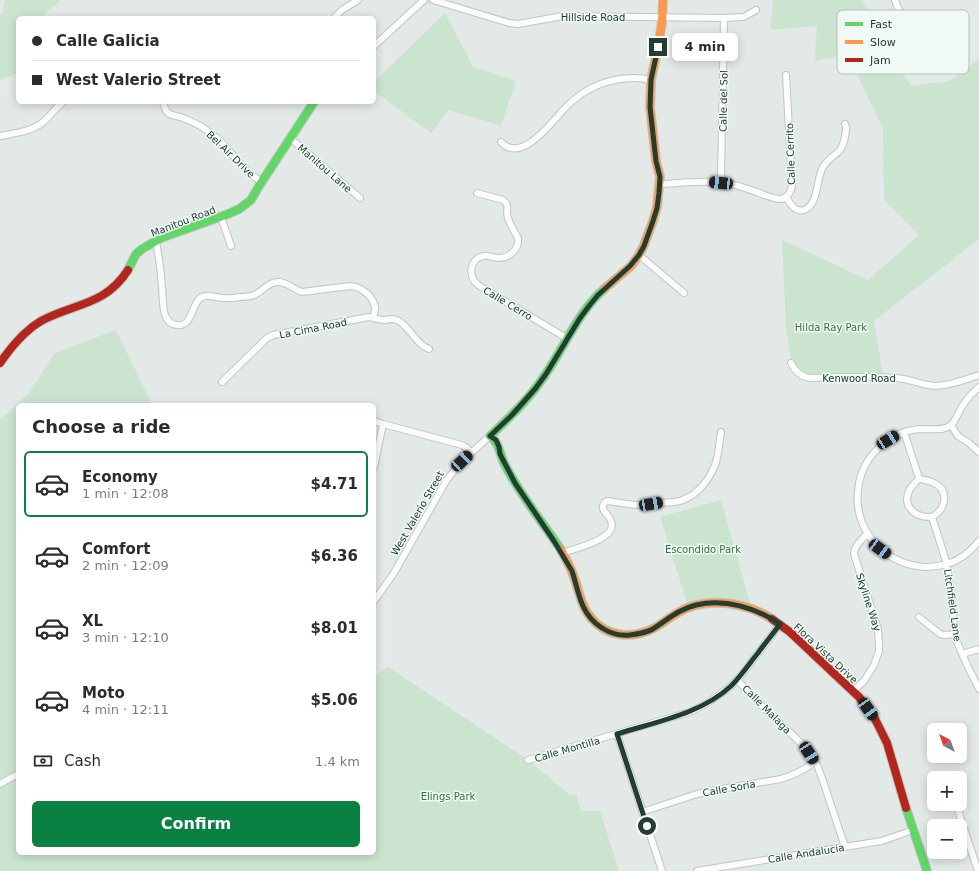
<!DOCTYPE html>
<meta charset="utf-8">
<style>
:root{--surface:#fff;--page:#f2f2f3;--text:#2b2b33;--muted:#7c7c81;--line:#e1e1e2;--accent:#0b8043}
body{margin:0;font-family:"DejaVu Sans",sans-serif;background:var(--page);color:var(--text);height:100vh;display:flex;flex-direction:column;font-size:15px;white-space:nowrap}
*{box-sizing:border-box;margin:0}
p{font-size:13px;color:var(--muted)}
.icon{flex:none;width:22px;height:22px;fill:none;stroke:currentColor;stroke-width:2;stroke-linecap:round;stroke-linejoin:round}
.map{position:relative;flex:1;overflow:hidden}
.drawer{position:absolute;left:16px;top:403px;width:360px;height:452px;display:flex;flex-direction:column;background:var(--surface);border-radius:6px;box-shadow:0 2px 10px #0003}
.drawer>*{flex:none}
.banner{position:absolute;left:16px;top:16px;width:360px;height:88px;border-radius:6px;box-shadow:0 2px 10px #0003;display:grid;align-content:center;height:88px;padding:0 16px;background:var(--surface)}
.needle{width:26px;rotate:319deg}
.buttons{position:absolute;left:927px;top:723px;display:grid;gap:8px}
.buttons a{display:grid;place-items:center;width:40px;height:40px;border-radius:6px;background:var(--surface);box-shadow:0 2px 10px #0003;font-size:20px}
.end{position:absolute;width:18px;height:18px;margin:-9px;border:5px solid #203e31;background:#fff;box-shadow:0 0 0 2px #fff}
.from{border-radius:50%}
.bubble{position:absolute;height:28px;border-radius:6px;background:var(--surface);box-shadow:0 2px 10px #0003;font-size:13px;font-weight:700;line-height:28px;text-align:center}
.car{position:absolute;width:12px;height:24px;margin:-12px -6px;border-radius:5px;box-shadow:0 0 3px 1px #0007;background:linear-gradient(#222 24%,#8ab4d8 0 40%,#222 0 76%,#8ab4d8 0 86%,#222 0)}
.banner b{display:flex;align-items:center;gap:14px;height:38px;font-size:15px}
.banner b+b{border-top:1px solid var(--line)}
.banner i{width:10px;height:10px;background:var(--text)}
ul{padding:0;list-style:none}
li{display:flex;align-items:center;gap:12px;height:66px;margin:0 8px 6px;padding:0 8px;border:2px solid transparent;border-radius:6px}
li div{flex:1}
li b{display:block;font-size:15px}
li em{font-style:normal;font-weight:700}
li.active{border-color:var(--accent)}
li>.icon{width:36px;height:36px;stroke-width:1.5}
h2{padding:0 16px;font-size:18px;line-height:48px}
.pay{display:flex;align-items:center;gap:10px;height:44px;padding:0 16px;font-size:15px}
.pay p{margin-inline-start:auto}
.cta{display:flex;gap:8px;margin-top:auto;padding:8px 16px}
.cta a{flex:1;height:46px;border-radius:6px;background:var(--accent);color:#fff;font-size:16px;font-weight:700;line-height:46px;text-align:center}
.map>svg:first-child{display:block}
.green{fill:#cbe4cf}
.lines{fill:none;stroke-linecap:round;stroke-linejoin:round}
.street-casing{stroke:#c0c6c3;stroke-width:8}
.fast-casing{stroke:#bfc7c3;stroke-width:10}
.slow-casing{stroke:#bfc7c3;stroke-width:10}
.jam-casing{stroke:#bfc7c3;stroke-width:10}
.street{stroke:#fbfcfb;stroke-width:6}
.fast{stroke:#63d668;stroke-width:8}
.slow{stroke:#ff974d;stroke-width:8}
.jam{stroke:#b3261e;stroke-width:8}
.route{stroke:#203e31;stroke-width:5}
.labels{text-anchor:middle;stroke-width:3;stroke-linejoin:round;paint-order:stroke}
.street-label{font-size:10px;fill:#203e31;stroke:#f1f9f4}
.park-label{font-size:10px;fill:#27783a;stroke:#f1f9f4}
.key{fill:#f1f9f4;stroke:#b2c1ba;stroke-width:1}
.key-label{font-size:11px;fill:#203e31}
</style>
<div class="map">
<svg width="979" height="871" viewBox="0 0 979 871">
<rect width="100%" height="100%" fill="#e3e9e6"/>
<!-- green -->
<path class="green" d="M5 0H61L44 14 46 18H18V73L0 80V15L3 12Z
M773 0H862L887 54 912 86 949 81 979 59V239L874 321 883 377 808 378 791 363 786 325 782 240 868 280 919 235 884 200 883 129 847 54 815 61 817 26 770 30Z
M445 13 473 67 516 81 501 126 449 110 431 133 374 91V82Z
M116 330 152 405H18V853H374V677L388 667 528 760 570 795 576 794 581 811H600L619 871H0V420L28 394 55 353Z
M721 500 750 603C734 600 716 596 699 600 695 600 691 602 687 603L660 517Z"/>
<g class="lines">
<!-- street casing -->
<g class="street-casing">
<path id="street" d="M433 0 509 23 518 24 563 16 724 18 744 17 756 10
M895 0C898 9 902 17 906 26 908 31 911 37 914 43 922 56 938 60 952 55 960 51 962 46 961 38
M334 18 342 10 358 0
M374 46 424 0
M163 102C164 106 165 110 168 113 172 116 178 116 183 118 190 121 198 124 205 129 212 134 219 139 224 145 238 160 243 171 262 182
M0 136C15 133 30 132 42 123 50 117 55 108 63 102
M290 138 360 198
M501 142C522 165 553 120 566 107 571 102 577 97 583 93 603 80 628 75 651 80
M721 183V178L724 18
M660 184C672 184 684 182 697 182 714 181 732 183 748 189 756 191 773 200 781 199 787 198 791 192 792 186L786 75
M477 193 503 200C511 206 505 210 508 218 510 225 515 232 518 238 519 249 510 258 499 258 493 258 489 255 483 256 469 259 468 277 478 285L568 339
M786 197C790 203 795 213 804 210 819 205 816 178 823 167 832 152 842 157 845 136 846 131 847 128 845 124
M221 217 231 246
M156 242C159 257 161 272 162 287 163 296 162 310 166 317 169 324 177 327 184 324 192 320 193 304 200 298 207 293 216 298 224 298 229 299 234 298 239 297 244 297 249 297 254 295 262 292 268 282 277 282 287 281 294 290 302 292L350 286C361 286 374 297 375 308 375 312 374 315 373 318
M639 255 684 293
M791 363C795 372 801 377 811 378 839 377 867 376 895 378 906 378 917 383 928 385 945 388 963 380 979 375
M222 382 267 338 273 335 369 317C374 318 380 320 385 320 389 319 393 318 397 320 410 326 415 344 429 349
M979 387C972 393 966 400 961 408 958 414 955 422 950 426 942 431 929 429 920 429 900 430 881 442 869 459 863 468 859 479 858 490 852 539 900 578 947 564 960 560 971 551 979 541
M374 421 383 424 462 445 467 448 471 453
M951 425 958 436 969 443 979 452
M904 432 919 478C916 483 911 486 909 491 902 507 916 518 932 517L947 564 956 640 968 667 979 689
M374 467 383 424
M919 478C924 481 929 480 934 483 950 491 946 509 932 517
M562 553C574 549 622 538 610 519 607 513 600 510 604 503L607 501C618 502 629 505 640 505 646 505 652 503 658 503 663 502 669 503 674 502 693 500 708 483 715 465 719 454 719 443 721 432
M374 601 394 573 446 481 462 461 490 436
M919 617 940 634 944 635 955 634
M962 654 979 649
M737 680 763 707 803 745 809 753 817 765 822 778 845 847
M853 691 864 681 874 665 879 651V645L878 629 854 554C854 545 862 540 867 534
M617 734 662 871
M528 760 690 712 709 702 730 687 743 673 780 624
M0 784 18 774
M956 804 978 871
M642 812 697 794 709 791 781 779C794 775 804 770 815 762
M697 871 869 843 882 841 913 830"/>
</g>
<!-- fast casing -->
<g class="fast-casing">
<path id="fast" d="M128 270 136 254 142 249 161 238 228 214 239 209 251 200 259 186 314 102
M561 550C542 521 519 494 504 463 499 452 500 444 490 436 510 417 530 398 545 375 565 346 578 312 604 289
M906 808 927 871"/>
</g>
<!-- slow casing -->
<g class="slow-casing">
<path id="slow" d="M604 289 631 266 639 255 644 245 653 221 657 207 660 177 656 161 650 107 651 80 658 47 662 22 663 0
M561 550C565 557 569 564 572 572 579 588 580 606 592 619 608 638 635 639 656 627 666 621 675 613 687 608 715 598 747 603 772 619"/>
</g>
<!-- jam casing -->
<g class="jam-casing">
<path id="jam" d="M0 363C11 347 24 331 41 321 74 303 105 306 128 270
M772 619 790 632 859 697 874 717 887 743 906 808"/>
</g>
<!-- street -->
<use href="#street" class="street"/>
<!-- fast -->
<use href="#fast" class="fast"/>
<!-- slow -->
<use href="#slow" class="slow"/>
<!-- jam -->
<use href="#jam" class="jam"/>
</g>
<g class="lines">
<!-- route -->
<path class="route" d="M647 826 617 734C655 722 701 714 731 686 741 676 749 664 758 653 765 643 773 634 780 624 756 608 725 598 696 605 679 609 667 620 653 629 646 633 638 634 630 635 610 637 591 624 583 606 578 595 576 583 572 571L554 541 515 483 500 454 499 447 496 440 490 436 512 415 535 389 546 374 580 318 589 306 598 295 630 266 639 255 644 246 653 221 657 208 659 193 660 177 656 161 650 107 651 80 658 47"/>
</g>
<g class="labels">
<!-- street labels -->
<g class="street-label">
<text x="593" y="21">Hillside Road</text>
<text transform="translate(723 101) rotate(-89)" y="4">Calle del Sol</text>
<text transform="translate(231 154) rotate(44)" y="4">Bel Air Drive</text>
<text transform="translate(790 154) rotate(-92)" y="4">Calle Cerrito</text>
<text transform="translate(325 168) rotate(41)" y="4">Manitou Lane</text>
<text transform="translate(183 221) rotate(-21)" y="4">Manitou Road</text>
<text transform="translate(508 303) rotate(31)" y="4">Calle Cerro</text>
<text transform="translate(313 328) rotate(-11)" y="4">La Cima Road</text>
<text x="859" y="382">Kenwood Road</text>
<text transform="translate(417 513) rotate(-60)" y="4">West Valerio Street</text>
<text transform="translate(869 602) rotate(72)" y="4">Skyline Way</text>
<text transform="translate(953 605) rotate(82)" y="4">Litchfield Lane</text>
<text transform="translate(826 653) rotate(43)" y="4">Flora Vista Drive</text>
<text transform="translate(767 709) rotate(45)" y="4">Calle Malaga</text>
<text transform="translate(567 749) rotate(-16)" y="4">Calle Montilla</text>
<text transform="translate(729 788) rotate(-10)" y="4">Calle Soria</text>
<text transform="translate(806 853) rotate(-9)" y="4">Calle Andalucia</text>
</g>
<!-- park labels -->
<g class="park-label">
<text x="831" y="331">Hilda Ray Park</text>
<text x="703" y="553">Escondido Park</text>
<text x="448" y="800">Elings Park</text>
</g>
</g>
<!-- legend -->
<rect x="837" y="10" width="132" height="64" rx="6" class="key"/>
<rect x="845" y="22" width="18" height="4" fill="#63d668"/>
<rect x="845" y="40" width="18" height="4" fill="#ff974d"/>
<rect x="845" y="58" width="18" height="4" fill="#b3261e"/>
<g class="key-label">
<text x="870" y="28">Fast</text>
<text x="870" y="46">Slow</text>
<text x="870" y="64">Jam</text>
</g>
</svg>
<div class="buttons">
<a><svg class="needle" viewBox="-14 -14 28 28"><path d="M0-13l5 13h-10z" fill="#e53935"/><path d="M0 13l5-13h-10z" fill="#7c7c81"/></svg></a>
<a>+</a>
<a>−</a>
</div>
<i class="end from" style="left:647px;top:826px"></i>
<i class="end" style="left:658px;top:47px"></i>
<div class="bubble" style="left:672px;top:33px;width:66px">4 min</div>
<i class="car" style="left:721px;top:183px;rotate:276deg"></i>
<i class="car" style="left:888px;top:440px;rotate:59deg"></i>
<i class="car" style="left:462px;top:461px;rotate:47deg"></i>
<i class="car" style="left:651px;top:504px;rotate:80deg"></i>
<i class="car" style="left:880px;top:549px;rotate:126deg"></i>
<i class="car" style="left:868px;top:709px;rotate:145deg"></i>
<i class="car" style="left:809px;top:753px;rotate:147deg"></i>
<div class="banner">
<b><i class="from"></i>Calle Galicia</b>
<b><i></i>West Valerio Street</b>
</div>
<section class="drawer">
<h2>Choose a ride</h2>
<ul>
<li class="active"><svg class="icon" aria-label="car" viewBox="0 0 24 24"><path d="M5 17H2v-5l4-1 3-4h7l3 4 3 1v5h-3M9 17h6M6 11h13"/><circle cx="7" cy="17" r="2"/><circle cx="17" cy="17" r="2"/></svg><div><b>Economy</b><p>1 min · 12:08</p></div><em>$4.71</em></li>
<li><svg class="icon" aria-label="car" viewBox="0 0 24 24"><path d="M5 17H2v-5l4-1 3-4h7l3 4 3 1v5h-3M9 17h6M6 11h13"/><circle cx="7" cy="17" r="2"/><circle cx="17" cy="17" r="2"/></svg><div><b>Comfort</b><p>2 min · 12:09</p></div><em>$6.36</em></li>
<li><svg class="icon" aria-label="car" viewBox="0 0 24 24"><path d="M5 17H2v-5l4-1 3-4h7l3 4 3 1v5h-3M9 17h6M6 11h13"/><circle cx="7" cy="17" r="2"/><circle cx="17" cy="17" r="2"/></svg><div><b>XL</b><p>3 min · 12:10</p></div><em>$8.01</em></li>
<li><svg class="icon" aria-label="car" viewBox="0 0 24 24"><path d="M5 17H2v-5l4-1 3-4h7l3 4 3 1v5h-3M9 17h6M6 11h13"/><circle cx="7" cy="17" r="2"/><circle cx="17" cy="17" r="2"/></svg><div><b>Moto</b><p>4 min · 12:11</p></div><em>$5.06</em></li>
</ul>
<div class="pay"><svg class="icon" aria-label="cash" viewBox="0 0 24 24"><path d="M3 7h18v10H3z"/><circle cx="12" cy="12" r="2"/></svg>Cash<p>1.4 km</p></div>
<div class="cta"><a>Confirm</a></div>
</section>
</div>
